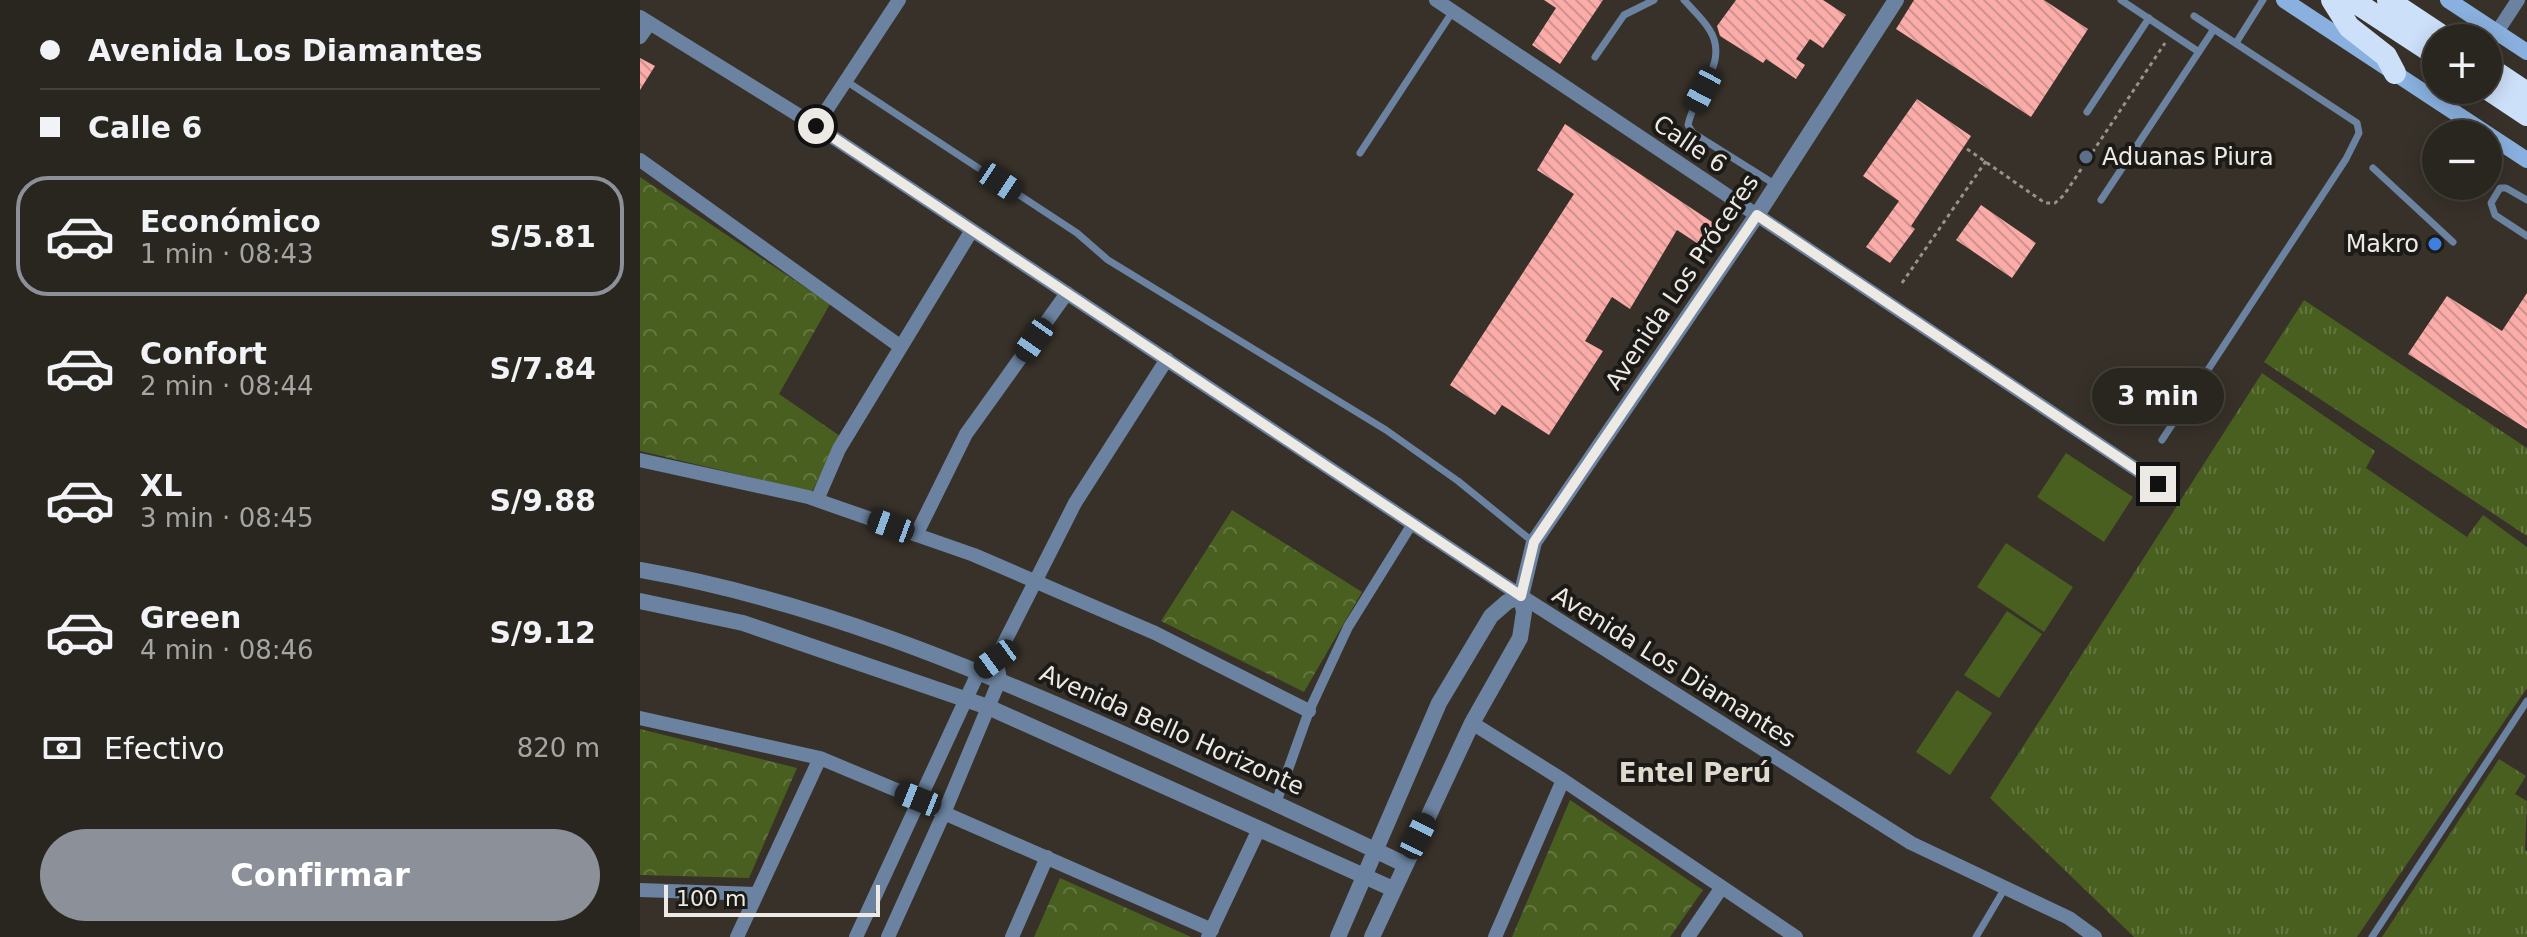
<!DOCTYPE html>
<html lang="es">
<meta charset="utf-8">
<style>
:root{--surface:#29251f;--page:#312d28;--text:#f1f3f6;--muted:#a5a5a4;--line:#45423d;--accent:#8c9099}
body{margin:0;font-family:"DejaVu Sans",sans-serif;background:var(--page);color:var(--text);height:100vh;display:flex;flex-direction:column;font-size:30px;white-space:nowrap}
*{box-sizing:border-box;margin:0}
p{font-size:26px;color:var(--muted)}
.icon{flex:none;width:44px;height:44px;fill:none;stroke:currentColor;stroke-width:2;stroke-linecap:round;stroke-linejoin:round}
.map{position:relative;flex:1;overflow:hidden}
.drawer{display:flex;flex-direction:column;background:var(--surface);width:640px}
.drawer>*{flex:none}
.banner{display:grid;align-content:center;height:176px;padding:0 40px;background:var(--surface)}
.tools{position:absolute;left:1782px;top:24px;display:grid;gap:16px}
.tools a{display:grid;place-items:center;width:80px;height:80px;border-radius:50%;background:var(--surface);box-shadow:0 4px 20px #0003,0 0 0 2px var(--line);font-size:40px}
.scale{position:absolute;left:24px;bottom:20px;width:216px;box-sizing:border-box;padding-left:8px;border:4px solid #ede9e4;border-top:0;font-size:22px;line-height:28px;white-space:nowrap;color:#ede9e4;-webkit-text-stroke:6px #1c1a16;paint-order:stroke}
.end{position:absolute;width:36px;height:36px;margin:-18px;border:10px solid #ede9e4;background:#111;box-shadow:0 0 0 4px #111}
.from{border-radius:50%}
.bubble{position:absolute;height:56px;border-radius:28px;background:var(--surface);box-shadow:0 4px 20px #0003,0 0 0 2px var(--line);font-size:26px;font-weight:700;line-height:56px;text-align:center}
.car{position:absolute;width:24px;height:48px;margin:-24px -12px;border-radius:10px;box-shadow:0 0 6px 2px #0007;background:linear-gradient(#222 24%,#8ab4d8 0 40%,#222 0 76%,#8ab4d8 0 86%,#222 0)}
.banner b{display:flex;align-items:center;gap:28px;height:76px;font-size:30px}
.banner b+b{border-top:2px solid var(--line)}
.banner i{width:20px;height:20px;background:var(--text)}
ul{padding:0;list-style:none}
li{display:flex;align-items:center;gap:24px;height:120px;margin:0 16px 12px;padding:0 24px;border:4px solid transparent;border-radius:32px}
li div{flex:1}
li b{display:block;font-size:30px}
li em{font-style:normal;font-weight:700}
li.selected{border-color:var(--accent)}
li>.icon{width:72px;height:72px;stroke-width:1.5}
.pay{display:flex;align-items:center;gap:20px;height:88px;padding:0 40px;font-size:30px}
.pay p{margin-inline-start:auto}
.button{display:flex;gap:16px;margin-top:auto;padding:16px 40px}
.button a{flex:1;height:92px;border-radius:48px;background:var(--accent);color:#fff;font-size:32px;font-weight:700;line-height:92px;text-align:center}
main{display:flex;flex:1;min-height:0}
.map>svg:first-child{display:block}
.grass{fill:url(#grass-tufts)}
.park{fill:url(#park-crowns)}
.pitch{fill:#485f1f}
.building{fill:url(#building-back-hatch)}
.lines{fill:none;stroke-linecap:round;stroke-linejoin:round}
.path{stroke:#97928b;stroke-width:3;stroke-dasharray:4 4;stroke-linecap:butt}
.service{stroke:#6b83a0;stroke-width:7}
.pedestrian{stroke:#6b83a0;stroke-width:10}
.minor{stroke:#6b83a0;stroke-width:14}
.tertiary{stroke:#6b83a0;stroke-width:16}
.secondary{stroke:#89b0de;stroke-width:16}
.trunk{stroke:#cce0f9;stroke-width:22}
.route{stroke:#ede9e4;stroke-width:10}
.service-dot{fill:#5c6f8a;stroke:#1c1a16;stroke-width:3}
.shop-dot{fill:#3f7fe0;stroke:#1c1a16;stroke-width:3}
.labels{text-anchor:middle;stroke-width:8;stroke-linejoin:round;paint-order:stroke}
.street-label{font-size:24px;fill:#ede9e4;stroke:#1c1a16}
.poi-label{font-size:24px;fill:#ede9e4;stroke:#1c1a16;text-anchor:start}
.neighbourhood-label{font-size:26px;font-weight:bold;fill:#dfd9ce;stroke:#1c1a16}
</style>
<main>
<section class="drawer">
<div class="banner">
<b><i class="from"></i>Avenida Los Diamantes</b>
<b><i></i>Calle 6</b>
</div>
<ul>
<li class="selected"><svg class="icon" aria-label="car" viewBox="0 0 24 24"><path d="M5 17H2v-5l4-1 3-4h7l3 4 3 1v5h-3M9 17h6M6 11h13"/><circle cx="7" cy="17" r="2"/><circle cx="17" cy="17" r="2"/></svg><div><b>Económico</b><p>1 min · 08:43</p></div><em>S/5.81</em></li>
<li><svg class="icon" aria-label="car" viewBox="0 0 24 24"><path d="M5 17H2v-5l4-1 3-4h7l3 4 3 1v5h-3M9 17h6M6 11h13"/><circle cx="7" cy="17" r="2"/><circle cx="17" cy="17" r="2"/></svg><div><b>Confort</b><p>2 min · 08:44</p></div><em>S/7.84</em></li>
<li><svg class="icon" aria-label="car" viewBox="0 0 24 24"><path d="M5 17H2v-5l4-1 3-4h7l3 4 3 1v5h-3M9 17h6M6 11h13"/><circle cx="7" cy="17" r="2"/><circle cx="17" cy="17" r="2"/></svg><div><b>XL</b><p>3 min · 08:45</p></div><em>S/9.88</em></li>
<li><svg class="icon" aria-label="car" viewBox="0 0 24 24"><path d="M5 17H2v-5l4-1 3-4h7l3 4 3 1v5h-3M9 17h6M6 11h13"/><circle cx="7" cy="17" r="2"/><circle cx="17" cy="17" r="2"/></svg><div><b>Green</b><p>4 min · 08:46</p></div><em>S/9.12</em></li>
</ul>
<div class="pay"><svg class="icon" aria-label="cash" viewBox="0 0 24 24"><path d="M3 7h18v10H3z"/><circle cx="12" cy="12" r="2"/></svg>Efectivo<p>820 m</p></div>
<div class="button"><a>Confirmar</a></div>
</section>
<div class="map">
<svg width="1887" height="937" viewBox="0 0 1887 937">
<defs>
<pattern id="grass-tufts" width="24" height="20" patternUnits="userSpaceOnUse" patternTransform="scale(2)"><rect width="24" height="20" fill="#485f1f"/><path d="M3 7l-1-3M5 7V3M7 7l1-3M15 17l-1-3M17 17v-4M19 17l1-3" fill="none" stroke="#63763f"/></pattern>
<pattern id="park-crowns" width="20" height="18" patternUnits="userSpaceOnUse" patternTransform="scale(2)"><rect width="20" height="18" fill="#485f1f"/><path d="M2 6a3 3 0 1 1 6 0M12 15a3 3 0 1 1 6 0" fill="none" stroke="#63763f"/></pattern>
<pattern id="building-back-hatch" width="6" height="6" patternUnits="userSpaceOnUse" patternTransform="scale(2)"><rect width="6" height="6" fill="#fbaca8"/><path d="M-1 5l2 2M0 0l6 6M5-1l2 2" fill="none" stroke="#ce928f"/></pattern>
</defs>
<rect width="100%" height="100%" fill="#373129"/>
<!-- grass -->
<path class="grass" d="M1664 300 1887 448V536L1624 362Z
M1622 373 1735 451 1726 468 1827 537 1843 515 1887 547V688L1717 937H1494L1350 798Z
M1859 759 1886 776 1875 794 1887 801 1885 850 1887 851V937H1742Z"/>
<!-- park -->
<path class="park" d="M0 177 190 304 139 394 200 436 172 492 0 451Z
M592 510 722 592 664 692 521 621Z
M0 729 157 768 109 878 0 875Z
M930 800 1063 890 1030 937H872Z
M420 878 551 937H394Z"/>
<!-- pitch -->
<path class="pitch" d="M1426 453 1493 497 1464 542 1397 497Z
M1366 543 1433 587 1404 632 1337 587Z
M1367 611 1402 634 1359 698 1324 675Z
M1317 690 1352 713 1310 775 1276 752Z"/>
<!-- building -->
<path class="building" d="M904 0H963L920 64 892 45 916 8Z
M1096 0H1183L1206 15 1183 48 1170 39 1156 59 1165 65 1156 79 1126 59 1123 63 1080 36 1077 26Z
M1274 0H1404L1448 29 1391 117 1256 29Z
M0 58 15 66 0 90Z
M1277 99 1331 136 1271 226 1275 229 1250 263 1226 247 1259 201 1223 176Z
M925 124 1072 222 1073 227 1060 245 1037 230 990 309 972 297 945 341 963 351 909 435 862 405 855 415 810 385 934 194 897 170Z
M1341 205 1396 243 1372 278 1316 240Z
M1887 293V429L1768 354 1807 296 1862 331Z"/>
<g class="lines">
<!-- path -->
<path class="path" d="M1327 149 1405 203H1415L1424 195 1525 43
M1262 283 1346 161"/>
<!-- service -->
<path class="service" d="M1044 0C1052 9 1063 19 1069 29 1091 62 1054 93 1048 125L1053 133 1136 185
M1481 0 1559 52
M1596 43 1623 0
M955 57 984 15 1014 0
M206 81 437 233 468 260 746 430 818 481 892 541
M1447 112 1509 18
M720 153 813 11
M1733 168 1813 242
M1461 200 1574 29
M1887 200 1866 188H1860L1851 203 1855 215 1887 236
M1522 440 1706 159 1719 133 1717 123 1554 16
M1336 937 1365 888
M1732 937 1887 701"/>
<!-- pedestrian -->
<path class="pedestrian" d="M636 803 669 711 708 627 772 524"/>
<!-- minor -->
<path class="minor" d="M796 0 1518 484
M0 17 176 126 881 596 1271 843 1429 918 1455 937
M1857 32 1878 0
M0 37 10 23
M176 126 259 0
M0 160 261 347
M0 460 168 497 334 555 515 633 669 711
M177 500 199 449 332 230
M276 535 326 434 427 293
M0 718 180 758 278 799 304 813 572 930
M832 723 923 780 1156 937
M0 890 116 894
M97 937 180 758
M216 937 339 671 356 659 435 503 527 359
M248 937 304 813 360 679 356 659
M372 937 407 857
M568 937 619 829
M855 937 923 780
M1048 937 1082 887"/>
<!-- tertiary -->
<path class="tertiary" d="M0 570C171 600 330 666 488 736 581 778 673 820 764 864
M0 601 103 623 348 707 753 889
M698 937 799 703 851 616 867 602 881 596
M732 937 832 723 880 638 884 612 881 596 894 542 1117 215 1256 0"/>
<!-- secondary -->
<path class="secondary" d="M1644 0 1887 160
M1808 0 1887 52"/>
<!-- trunk -->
<path class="trunk" d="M1692 0 1709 27 1746 56 1755 73
M1712 0 1796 55
M1748 0 1805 38
M1848 67 1887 93
M1848 89 1887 115"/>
</g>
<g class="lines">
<!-- route -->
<path class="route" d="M176 126 881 596 894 542 1117 215 1518 484"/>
</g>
<!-- markers -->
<circle class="service-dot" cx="1446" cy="157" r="8"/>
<circle class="shop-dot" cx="1795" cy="244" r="8"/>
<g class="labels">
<!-- street labels -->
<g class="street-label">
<text transform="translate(1050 144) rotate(34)" y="8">Calle 6</text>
<text transform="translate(1042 282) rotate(-56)" y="8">Avenida Los Próceres</text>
<text transform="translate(1034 667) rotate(32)" y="8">Avenida Los Diamantes</text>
<text transform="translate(532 730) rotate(24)" y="8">Avenida Bello Horizonte</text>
</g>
<!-- poi labels -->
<g class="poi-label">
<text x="1462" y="165">Aduanas Piura</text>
<text x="1779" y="252" text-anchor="end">Makro</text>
</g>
<!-- neighbourhood labels -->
<g class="neighbourhood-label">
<text x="1055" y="782">Entel Perú</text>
</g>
</g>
</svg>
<div class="tools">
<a>+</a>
<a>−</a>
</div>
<div class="scale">100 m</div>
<i class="end from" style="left:176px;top:126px"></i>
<i class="end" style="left:1518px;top:484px"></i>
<div class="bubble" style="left:1452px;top:368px;width:132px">3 min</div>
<i class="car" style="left:1063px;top:90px;rotate:208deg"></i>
<i class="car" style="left:360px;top:182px;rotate:124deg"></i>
<i class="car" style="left:394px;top:340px;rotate:215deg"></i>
<i class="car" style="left:251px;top:526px;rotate:290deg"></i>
<i class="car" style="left:356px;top:659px;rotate:234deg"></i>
<i class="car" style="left:278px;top:799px;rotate:292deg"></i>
<i class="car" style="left:778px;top:836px;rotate:26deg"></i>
</div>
</main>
